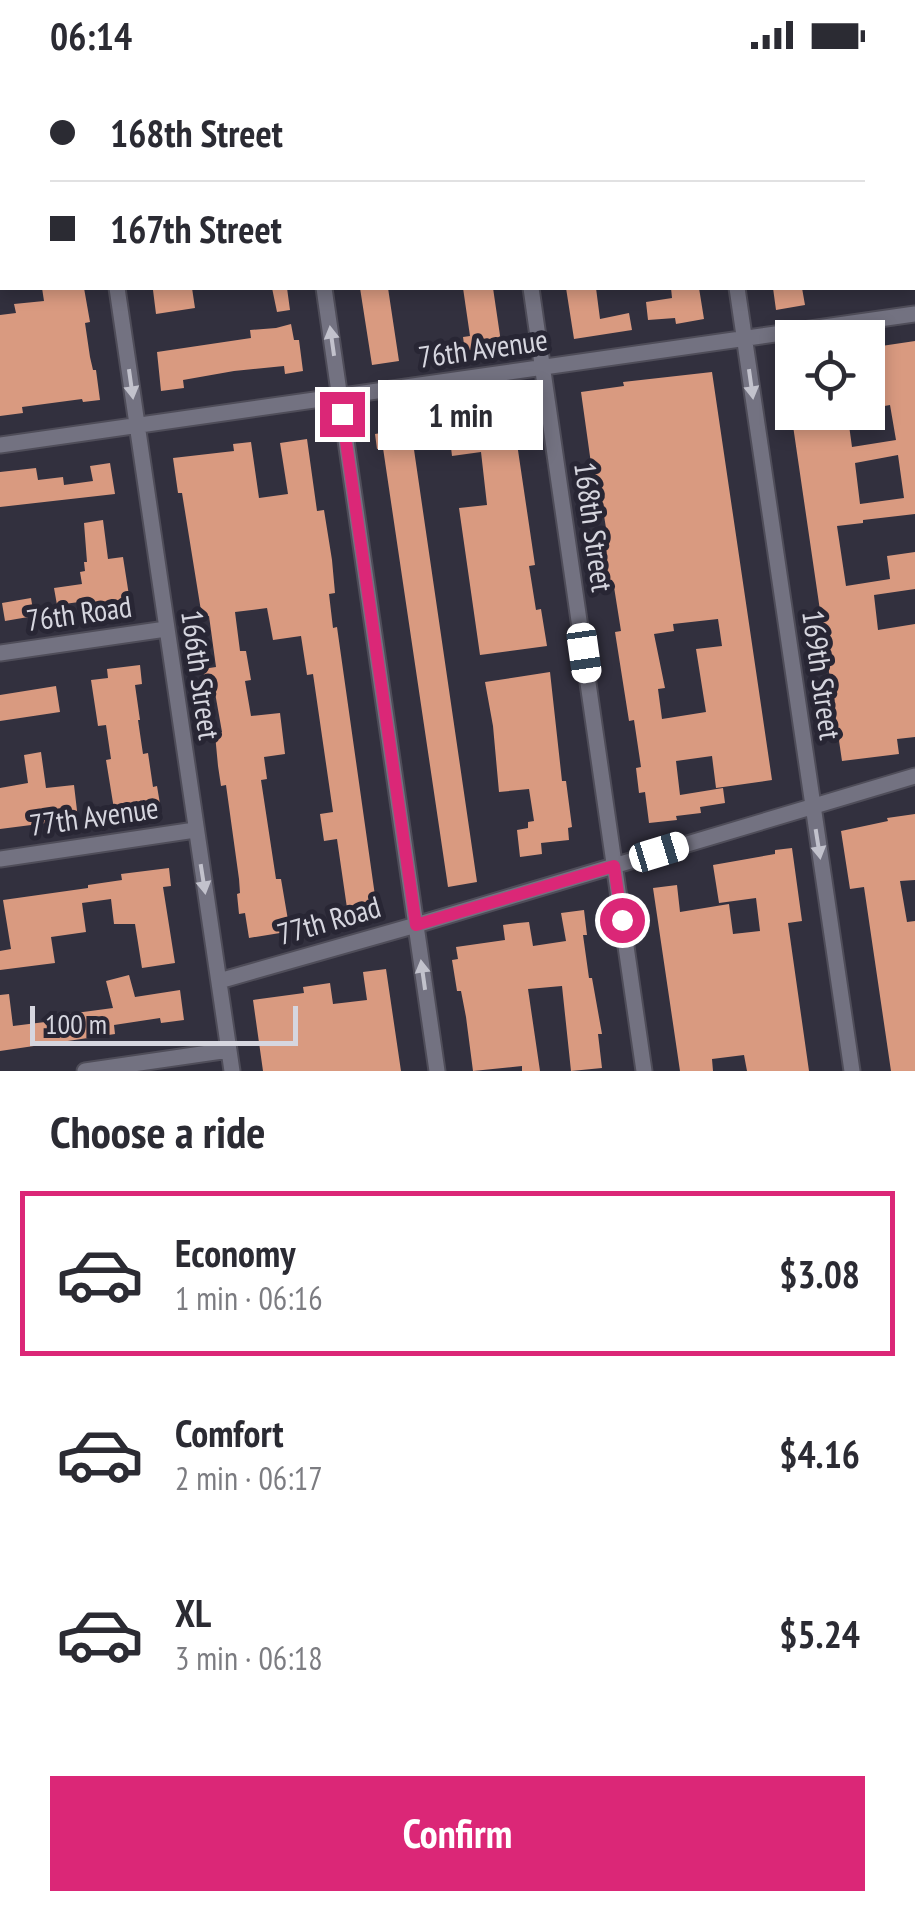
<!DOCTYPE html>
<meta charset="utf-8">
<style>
:root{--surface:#fff;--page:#f7f7f7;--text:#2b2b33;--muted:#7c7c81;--line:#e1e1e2;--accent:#db2777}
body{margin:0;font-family:"PT Sans Narrow",sans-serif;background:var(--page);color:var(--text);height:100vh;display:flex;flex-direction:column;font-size:38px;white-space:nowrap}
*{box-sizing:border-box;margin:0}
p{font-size:32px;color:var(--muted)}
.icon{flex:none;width:55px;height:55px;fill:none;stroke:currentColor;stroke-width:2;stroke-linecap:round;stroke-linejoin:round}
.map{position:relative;height:1001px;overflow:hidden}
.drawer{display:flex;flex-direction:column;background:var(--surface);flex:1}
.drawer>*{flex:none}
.guide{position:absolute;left:0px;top:0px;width:915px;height:220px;box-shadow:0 5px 15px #0003;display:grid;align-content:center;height:220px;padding:0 50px;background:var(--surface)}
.buttons{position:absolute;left:775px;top:250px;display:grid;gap:20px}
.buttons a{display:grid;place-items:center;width:110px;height:110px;border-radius:0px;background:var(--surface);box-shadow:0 5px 15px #0003;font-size:50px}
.scale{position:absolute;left:30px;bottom:25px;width:268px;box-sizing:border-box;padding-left:10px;border:5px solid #d6d6df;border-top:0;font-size:28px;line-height:35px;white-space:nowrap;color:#d6d6df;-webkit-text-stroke:8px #282634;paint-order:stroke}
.end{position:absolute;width:45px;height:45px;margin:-22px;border:12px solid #db2777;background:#fff;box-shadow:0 0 0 5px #fff}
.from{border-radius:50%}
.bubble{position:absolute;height:70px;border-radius:0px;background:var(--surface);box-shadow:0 5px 15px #0003;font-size:32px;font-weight:800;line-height:70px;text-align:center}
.car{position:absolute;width:30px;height:60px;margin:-30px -15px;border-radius:12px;box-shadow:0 0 8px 2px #0007;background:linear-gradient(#fff 24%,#345 0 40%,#fff 0 76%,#345 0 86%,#fff 0)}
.guide b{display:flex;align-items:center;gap:35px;height:95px;font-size:38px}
.guide b+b{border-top:2px solid var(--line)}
.guide i{width:25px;height:25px;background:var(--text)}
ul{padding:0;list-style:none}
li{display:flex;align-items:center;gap:30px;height:165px;margin:0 20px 15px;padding:0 30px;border:5px solid transparent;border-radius:0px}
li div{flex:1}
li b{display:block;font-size:38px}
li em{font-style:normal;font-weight:800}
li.current{border-color:var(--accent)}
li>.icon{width:90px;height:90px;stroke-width:1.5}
h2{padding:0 50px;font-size:45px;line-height:120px}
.primary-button{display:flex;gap:20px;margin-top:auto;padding:20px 50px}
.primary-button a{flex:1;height:115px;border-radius:0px;background:var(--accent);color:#fff;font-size:40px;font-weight:800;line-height:115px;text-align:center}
.status{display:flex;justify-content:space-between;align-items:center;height:70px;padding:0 50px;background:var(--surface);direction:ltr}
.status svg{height:28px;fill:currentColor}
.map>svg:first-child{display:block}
.building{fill:#d99a80;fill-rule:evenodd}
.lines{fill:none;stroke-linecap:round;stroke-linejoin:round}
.minor-casing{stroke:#4f4d59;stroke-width:19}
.minor{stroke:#737281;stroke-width:15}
.oneway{fill:#c2c2cc}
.route{stroke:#db2777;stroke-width:12}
.labels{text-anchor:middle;stroke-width:10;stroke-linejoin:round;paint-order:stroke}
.street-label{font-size:30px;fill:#d6d6df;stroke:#282634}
</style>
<div class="status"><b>06:14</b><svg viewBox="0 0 49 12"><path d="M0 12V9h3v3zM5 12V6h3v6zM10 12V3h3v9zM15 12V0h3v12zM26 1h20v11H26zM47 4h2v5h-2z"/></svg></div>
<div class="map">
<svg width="915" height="1001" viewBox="0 0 915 1001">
<rect width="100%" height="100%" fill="#32303e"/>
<!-- building -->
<path class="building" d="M42 218H84L90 252 85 253 90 287 93 300H96L100 330 83 332 82 329 22 337 23 343 0 346V245L16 243 14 234 44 231Z
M171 218H192L195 238 156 244 153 220Z
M272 218H287L290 240 277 242Z
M360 218H388L399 291 372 295Z
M463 218H493L502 279 473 283 472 280 465 281 463 267 470 266Z
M566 218H596L600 249 629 243 632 260 574 269Z
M671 218H699L704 249 676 254 675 248 648 250 646 232 672 228Z
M773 218H802L805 235 776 240Z
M291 254 294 270H299L303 301 285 304 284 296 234 301 183 310 184 318 161 321 157 282 251 268 250 260 276 258Z
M915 271V444L863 450V453L837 456 846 516 890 509 887 486 915 482V519L874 525 878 560 915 554V667L897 669 899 684 842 691 791 342H820L822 352 848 348 852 377 896 370 890 335 868 339V278ZM898 385 904 428 860 434 855 393Z
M712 302 772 710 716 718 712 686 676 691 680 725 723 718 725 733 700 737 701 743 676 746 677 750 649 753 645 722 639 723 636 698 641 697 634 650 629 651 615 562 621 561 614 517 609 518 600 459 606 458 599 414 594 415 581 322 624 316 623 312ZM718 549 722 576 696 579 706 642 662 649 658 619 665 618 654 564 674 561 673 554Z
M511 333 535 495 529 496 536 540 541 539 547 576 480 585 459 438 487 435 481 382 452 386 450 369 492 364 488 336Z
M454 337 456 352 411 359 477 812 448 817 383 378 377 379 375 364 381 363 379 346Z
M307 369 317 441 324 440 332 490 335 523 329 524 333 558 337 557 377 840 348 845 337 769 324 771 320 744 333 742 313 604 307 605 301 566 273 570 267 538 235 542 240 581H246L251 610 245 611 251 646 280 643 285 684 264 687 267 709 261 710 276 809H281L289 856 279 858 280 863 249 868 245 843 239 844 237 824 240 823 239 809 226 715 221 716 218 696 215 664 222 662 214 617 206 618 203 599 216 597 209 546 202 547 182 423H178L173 388 234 381 233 374 251 372 259 428 288 424 280 373Z
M110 393 115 424 0 437V402L36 398 38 410 63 407 64 415 93 411 90 396Z
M103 450 108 489 123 487 130 532 86 538 85 535 79 534V532L57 535 54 518 82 514 80 502 85 501 84 492H87L84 453Z
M31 528 34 546 5 551 2 533Z
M140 595 142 614 135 615 140 650H138L143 684 148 683 153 717 157 716 160 734 114 739 106 690 111 689 106 655 98 656 91 610 108 608 107 599Z
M550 602 562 711H566L572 757 568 758 569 770 541 773 542 784 520 787 517 760 528 758V752L534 751 529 719 499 722 493 656 485 612Z
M56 616 60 642 0 651V625Z
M41 682 46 718 74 715 78 749 0 759V718L28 713 24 685Z
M915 744V810L900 811 907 852 915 851V1001H891L864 817 850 819 841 761 888 751 887 748Z
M792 778 802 851 788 853 809 1001H747L744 985 712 989 713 1001H680L653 818 677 815 680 842 729 834 733 864 760 861 756 828 719 833 713 795 775 784V780Z
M169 798 171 816 163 817 175 893 142 898 135 854H114L111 829 82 833 86 862 51 867 55 893 0 900V881L11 879 3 830 88 818V815L122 810 121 804Z
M584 840 587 865H583L589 908H592L602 964H598L602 998 571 1001 562 916 528 919 540 1001H522V996L473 1001 466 947 461 921H457L452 890 458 889 456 877 505 870 503 855 518 853 529 852 533 876 566 871 561 843Z
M386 899 401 1001H263L253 930 304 923 303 917 330 913 333 934 367 930 363 902Z
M129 905 135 927 180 920 184 950 161 953 160 948 114 955 115 964 0 981V925L9 924 13 956 69 949 68 944 113 938 106 911Z"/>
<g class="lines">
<!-- minor casing -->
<g class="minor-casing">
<path id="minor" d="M85 0V2
M292 0V2
M499 0V2
M705 0V2
M912 6 915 23
M0 168 2 167
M117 218 232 1001
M324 218 437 1001
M531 218 644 1001
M737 218 852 1001
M0 375 915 244
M0 583 166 559
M0 789 195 760
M219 911 416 855 915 706
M85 1001 229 980"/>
</g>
<!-- minor -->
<use href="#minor" class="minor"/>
</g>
<!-- one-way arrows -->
<defs><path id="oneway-solid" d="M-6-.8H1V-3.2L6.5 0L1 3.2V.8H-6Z" transform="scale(2.5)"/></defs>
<g class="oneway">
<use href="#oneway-solid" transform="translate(332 271) rotate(-98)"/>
<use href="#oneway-solid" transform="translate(131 314) rotate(82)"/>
<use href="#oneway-solid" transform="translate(751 314) rotate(82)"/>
<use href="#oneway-solid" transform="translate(818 774) rotate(81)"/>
<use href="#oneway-solid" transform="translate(203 809) rotate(81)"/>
<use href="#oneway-solid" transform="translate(423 905) rotate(-98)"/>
</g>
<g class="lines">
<!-- route -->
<path class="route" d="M342 344 416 855 614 796 622 850"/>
</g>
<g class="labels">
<!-- street labels -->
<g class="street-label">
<text transform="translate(483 279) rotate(-8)" y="10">76th Avenue</text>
<text transform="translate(593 457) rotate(82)" y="10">168th Street</text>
<text transform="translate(79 544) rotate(-8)" y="10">76th Road</text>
<text transform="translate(200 605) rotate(82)" y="10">166th Street</text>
<text transform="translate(821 605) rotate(82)" y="10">169th Street</text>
<text transform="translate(94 747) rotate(-8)" y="10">77th Avenue</text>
<text transform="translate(329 851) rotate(-16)" y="10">77th Road</text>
</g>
</g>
</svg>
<div class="buttons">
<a><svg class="icon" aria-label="locate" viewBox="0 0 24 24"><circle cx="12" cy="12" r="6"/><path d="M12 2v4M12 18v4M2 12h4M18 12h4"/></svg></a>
</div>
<div class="scale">100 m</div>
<i class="end from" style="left:622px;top:850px"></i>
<i class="end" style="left:342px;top:344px"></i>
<div class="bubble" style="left:378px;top:310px;width:165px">1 min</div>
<i class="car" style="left:584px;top:583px;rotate:172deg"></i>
<i class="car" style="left:659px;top:782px;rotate:73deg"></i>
<div class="guide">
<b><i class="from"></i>168th Street</b>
<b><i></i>167th Street</b>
</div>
</div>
<section class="drawer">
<h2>Choose a ride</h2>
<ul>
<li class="current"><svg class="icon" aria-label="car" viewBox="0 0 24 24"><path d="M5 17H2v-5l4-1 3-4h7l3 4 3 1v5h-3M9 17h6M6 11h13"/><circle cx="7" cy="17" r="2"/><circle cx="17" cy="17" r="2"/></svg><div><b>Economy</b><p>1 min · 06:16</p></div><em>$3.08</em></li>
<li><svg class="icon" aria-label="car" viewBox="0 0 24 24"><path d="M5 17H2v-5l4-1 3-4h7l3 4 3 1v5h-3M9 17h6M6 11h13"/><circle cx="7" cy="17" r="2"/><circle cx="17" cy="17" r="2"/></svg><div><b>Comfort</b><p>2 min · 06:17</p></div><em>$4.16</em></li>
<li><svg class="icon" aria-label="car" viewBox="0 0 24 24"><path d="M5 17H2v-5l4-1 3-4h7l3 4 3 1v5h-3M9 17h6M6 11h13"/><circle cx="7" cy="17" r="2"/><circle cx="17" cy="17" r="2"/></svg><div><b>XL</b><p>3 min · 06:18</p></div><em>$5.24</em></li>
</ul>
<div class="primary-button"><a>Confirm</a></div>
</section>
